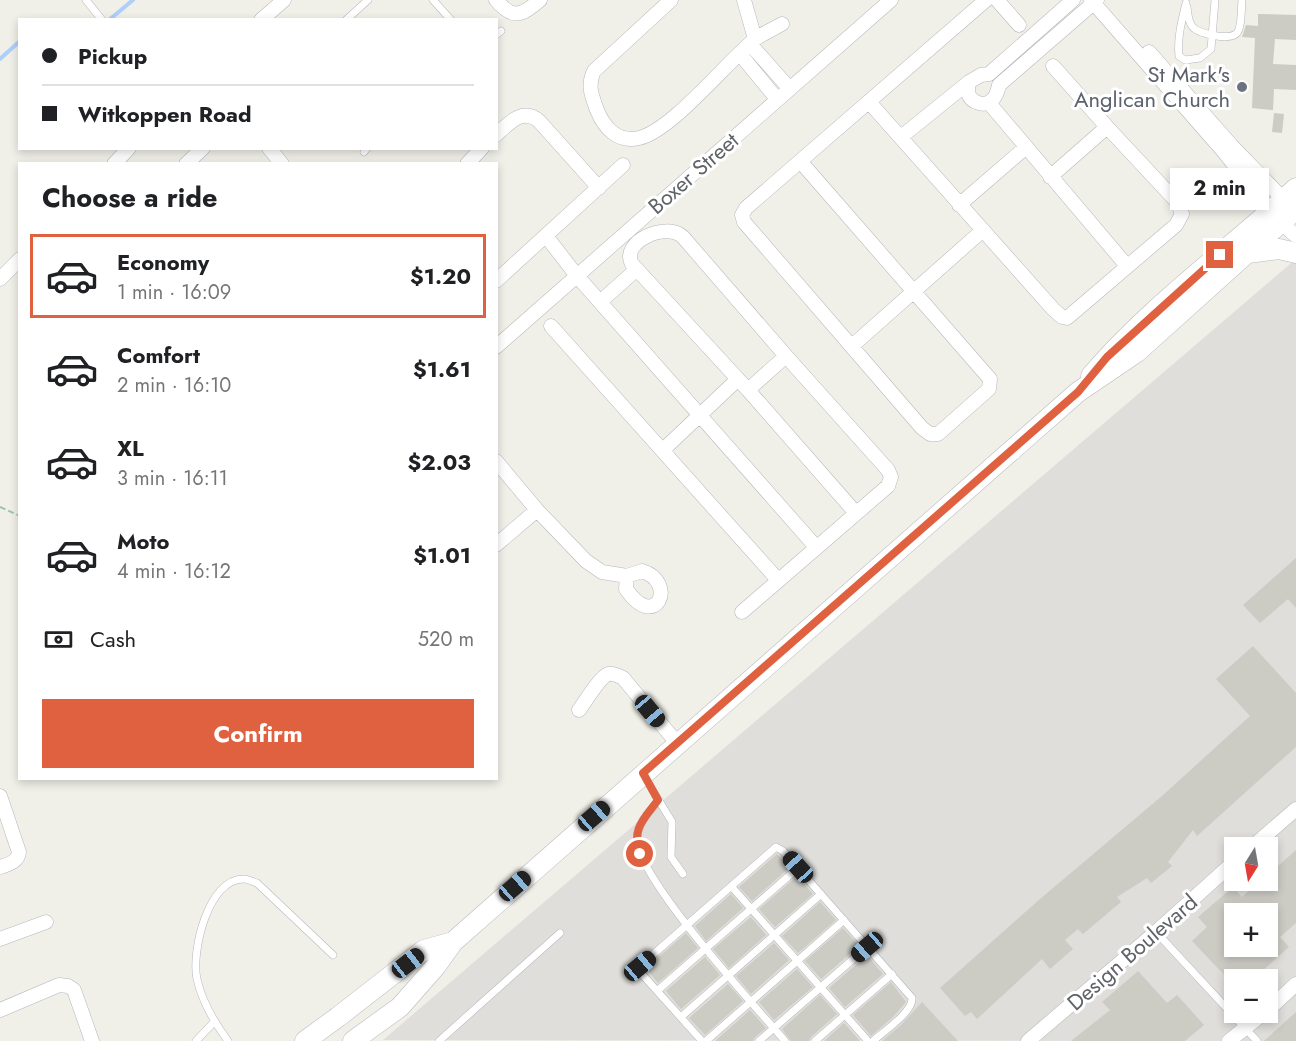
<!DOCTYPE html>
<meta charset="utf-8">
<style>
:root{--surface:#fff;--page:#f2f2f2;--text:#202124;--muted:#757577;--line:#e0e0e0;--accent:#df613f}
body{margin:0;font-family:Jost,sans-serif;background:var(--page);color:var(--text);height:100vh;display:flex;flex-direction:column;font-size:22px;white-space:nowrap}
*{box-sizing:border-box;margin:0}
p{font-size:20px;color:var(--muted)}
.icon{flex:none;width:33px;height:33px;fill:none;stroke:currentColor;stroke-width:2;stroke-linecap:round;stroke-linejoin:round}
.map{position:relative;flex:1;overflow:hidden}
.side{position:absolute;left:18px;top:162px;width:480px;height:618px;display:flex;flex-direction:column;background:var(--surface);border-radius:0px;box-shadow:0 3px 9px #0003}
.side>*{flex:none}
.top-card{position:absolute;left:18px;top:18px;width:480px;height:132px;border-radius:0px;box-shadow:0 3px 9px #0003;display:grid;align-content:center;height:132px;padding:0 24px;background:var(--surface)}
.needle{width:39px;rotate:191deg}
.buttons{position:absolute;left:1224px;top:837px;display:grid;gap:12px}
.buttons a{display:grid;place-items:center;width:54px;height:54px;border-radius:0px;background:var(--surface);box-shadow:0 3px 9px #0003;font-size:30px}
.end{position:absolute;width:27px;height:27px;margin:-14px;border:8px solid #df613f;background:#fff;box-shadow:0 0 0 3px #fff}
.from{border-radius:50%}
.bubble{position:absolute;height:42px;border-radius:0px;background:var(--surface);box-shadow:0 3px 9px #0003;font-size:20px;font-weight:700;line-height:42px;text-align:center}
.car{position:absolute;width:18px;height:36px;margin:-18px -9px;border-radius:8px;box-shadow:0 0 4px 2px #0007;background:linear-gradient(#222 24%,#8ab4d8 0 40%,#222 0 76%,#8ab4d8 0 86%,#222 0)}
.top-card b{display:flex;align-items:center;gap:21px;height:57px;font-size:22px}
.top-card b+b{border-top:2px solid var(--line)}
.top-card i{width:15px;height:15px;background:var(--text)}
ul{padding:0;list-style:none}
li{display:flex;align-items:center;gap:18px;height:84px;margin:0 12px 9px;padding:0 12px;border:3px solid transparent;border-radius:0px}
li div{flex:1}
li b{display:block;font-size:22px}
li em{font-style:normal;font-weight:700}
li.on{border-color:var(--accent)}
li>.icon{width:54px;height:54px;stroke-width:1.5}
h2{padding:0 24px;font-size:27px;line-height:72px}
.pay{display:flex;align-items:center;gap:15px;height:66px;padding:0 24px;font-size:22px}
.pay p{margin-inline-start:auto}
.primary-button{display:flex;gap:12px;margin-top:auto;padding:12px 24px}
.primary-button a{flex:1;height:69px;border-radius:0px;background:var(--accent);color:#fff;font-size:24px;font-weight:700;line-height:69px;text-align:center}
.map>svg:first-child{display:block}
.industrial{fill:#dfdeda;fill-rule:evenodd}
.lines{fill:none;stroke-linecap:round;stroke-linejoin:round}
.stream{stroke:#aecffa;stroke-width:4}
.building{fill:#cccbc4;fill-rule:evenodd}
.lane-casing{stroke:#b5b7bb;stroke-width:8}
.street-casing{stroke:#b5b7bb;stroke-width:15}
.secondary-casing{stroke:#b6b9be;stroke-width:21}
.path{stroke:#9ec4ae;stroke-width:2;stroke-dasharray:6 3;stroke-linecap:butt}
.lane{stroke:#fff;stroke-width:7}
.street{stroke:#fff;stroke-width:14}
.secondary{stroke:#fff;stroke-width:20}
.route{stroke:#df613f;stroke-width:8}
.worship-dot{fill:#6b7280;stroke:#fff;stroke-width:2}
.labels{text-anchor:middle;stroke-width:6;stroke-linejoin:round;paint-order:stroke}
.worship-label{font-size:22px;fill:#5b616d;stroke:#fff;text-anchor:end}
.street-label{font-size:22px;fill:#5f6267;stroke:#fff}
</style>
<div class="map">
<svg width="1296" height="1041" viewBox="0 0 1296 1041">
<rect width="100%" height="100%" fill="#f0efe8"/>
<!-- industrial -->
<path class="industrial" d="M1296 259V1041L383 1040ZM1234 848H1268V880H1234ZM1234 914H1268V946H1234ZM1234 980H1268V1012H1234Z"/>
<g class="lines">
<!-- stream -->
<path class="stream" d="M109 20 133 0
M0 59 20 41"/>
</g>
<!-- building -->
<path class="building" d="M1258 14 1296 15V40L1275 39 1273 64 1296 65V90L1274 89 1273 110 1252 108 1255 38 1242 37 1246 25 1258 26Z
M1274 113 1284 114 1282 133 1272 132Z
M1296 558V608L1288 599 1260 623 1243 605Z
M1253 646 1296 693V747L1197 836 1193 830 1168 862 1172 866 1151 883 1147 878 1117 897 1121 902 1083 934 1078 929 1065 940 1073 949 1050 969 1042 959 977 1019 971 1012 965 1016 940 988 1040 899 1162 796 1250 716 1216 679Z
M1296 850V923L1280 937 1289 947 1252 980 1241 969 1229 980 1192 941 1207 927 1198 917 1233 887 1242 897 1261 880H1268V875ZM1234 914H1268V946H1234Z
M777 854 790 867 752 901 739 887Z
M797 876 813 894 775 927 759 909Z
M731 894 743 908 706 941 695 926Z
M820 902 836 920 798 953 782 936Z
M751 917 766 935 729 968 713 949Z
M843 928 859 946 821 979 805 961Z
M686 933 698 948 658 983 646 968Z
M774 943 789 960 751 994 736 976Z
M867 955 883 974 845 1007 829 988Z
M705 957 720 975 681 1009 666 991Z
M797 969 813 987 774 1020 759 1002Z
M1138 971 1167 1003 1177 995 1204 1025 1185 1041H1071L1110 1010 1102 1002Z
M891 982 906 1002 893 1017 871 1036 853 1015Z
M728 984 743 1001 705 1035 689 1018Z
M820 995 837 1014 811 1037 809 1041H791L782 1029Z
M922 1002 958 1041H882L901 1025Z
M750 1010 766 1028 755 1037 753 1041H715Z
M1296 1012V1041H1264Z
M844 1023 860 1041H824Z"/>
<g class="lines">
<!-- lane casing -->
<g class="lane-casing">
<path id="lane" d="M86 0 102 20
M433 0 451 20
M1186 3C1182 20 1177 38 1179 56L1185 60 1200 58 1211 49 1215 0
M1187 7C1188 14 1188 21 1192 26 1197 34 1230 41 1237 33 1242 27 1241 9 1242 0
M346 20 368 0
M496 35 501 31
M364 152 367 148
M644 776 672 822 671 857 683 874
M659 800C649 812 637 823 637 839 637 878 755 1006 785 1041
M731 886 868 1041
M1156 932 1257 1041
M657 991 799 867
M681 1017 821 894
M196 1041 214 1022
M228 1041C214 1022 202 1002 197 979 191 952 208 878 244 879 248 879 253 882 257 883L333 955
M439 1041 560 933
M702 1041 641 973 640 966 776 847 783 851 912 998C913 1012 883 1032 873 1041
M706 1041 844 920
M759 1041 867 947
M815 1041 892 974"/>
</g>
<!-- street casing -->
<g class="street-casing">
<path id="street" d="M496 0C513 20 521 16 540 0
M671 0 594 71C587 86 592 96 597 110 604 128 618 143 639 138 671 131 726 63 754 40 762 34 773 29 782 24
M744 0 755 39
M997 0 1019 25
M1073 0 989 74 981 75 969 82C968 85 968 90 968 93 971 103 986 108 993 99 996 96 998 90 999 85L1097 0
M1091 0 1224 152 1276 218 1296 236
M261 20 284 0
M750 44 789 88
M1149 52 1231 145 1288 204
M740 54 777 99
M869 102 1053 309 1062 317 1067 318 1176 225 1182 214 1178 203 1107 127 1053 66
M989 103 1127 266
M496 135C509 123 523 107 539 121L599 188
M901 137 969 82
M269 148 282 164
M800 161 990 379 989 389 938 434H930L922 428 744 222 742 215 746 208 986 0
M114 164 129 148
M186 164 203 148
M467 164 482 148
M1050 177 1107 127
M959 205 1025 148
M546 236 577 276 816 547
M0 279 20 259
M496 281 623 165
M600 302 637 269
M551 326 778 580
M852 346 983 230
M496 347 891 0
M748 390 786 356
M663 450 738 379
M496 461 537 510 586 561 602 572 627 576
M496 545 537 510
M642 571C678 582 656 633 626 589L627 576Z
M742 612 888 486 891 477 888 470 786 356 683 237C666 221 620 242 632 264L748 390 855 512
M579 710C585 702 600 677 608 674 613 673 619 676 623 678L677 743
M0 796 19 852C18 862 9 864 0 867
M1251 848 1296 809
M0 939 46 922
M0 1010 59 985 68 986 74 990 92 1041
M1268 1010 1296 984
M1028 1041 1156 932 1234 862
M1229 1041 1265 1012"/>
</g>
<!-- secondary casing -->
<g class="secondary-casing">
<path id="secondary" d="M1248 253 1279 249 1296 253
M1091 376C1149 307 1230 249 1296 188
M305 1041 338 1017 424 950 453 942
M353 1041 400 1007 436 966 453 942 1078 392 1137 352 1296 209"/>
</g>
<!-- path -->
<path class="path" d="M0 507 20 516"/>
<!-- lane -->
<use href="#lane" class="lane"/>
<!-- street -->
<use href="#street" class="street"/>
<!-- secondary -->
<use href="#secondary" class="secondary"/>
</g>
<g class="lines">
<!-- route -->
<path class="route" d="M640 854C631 829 644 819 658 800L643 773 1078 392 1107 357 1220 255"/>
</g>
<!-- markers -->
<circle class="worship-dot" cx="1242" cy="87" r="6"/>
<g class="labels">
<!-- worship labels -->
<g class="worship-label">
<text x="1230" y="82">St Mark's<tspan x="1230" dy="25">Anglican Church</tspan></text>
</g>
<!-- street labels -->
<g class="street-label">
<text transform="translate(693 173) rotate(-41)" y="8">Boxer Street</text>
<text transform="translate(1132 952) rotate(-41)" y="8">Design Boulevard</text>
</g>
</g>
</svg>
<div class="buttons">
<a><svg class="needle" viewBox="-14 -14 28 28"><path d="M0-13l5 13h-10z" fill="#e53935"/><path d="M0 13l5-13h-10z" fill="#757577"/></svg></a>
<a>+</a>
<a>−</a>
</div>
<i class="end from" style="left:640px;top:854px"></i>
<i class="end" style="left:1220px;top:255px"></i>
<div class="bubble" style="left:1170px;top:168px;width:99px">2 min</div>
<i class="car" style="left:650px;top:711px;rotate:140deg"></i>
<i class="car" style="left:594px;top:816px;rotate:49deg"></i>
<i class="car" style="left:798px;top:867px;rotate:318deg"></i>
<i class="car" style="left:515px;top:886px;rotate:49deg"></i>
<i class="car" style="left:867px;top:947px;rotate:229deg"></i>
<i class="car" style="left:408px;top:963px;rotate:52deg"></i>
<i class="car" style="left:640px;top:966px;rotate:50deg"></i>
<div class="top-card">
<b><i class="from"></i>Pickup</b>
<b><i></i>Witkoppen Road</b>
</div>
<section class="side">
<h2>Choose a ride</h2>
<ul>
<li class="on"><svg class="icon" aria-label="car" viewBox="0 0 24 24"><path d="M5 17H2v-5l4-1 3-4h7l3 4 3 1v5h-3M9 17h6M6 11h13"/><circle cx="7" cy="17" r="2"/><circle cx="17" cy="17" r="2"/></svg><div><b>Economy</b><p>1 min · 16:09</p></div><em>$1.20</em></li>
<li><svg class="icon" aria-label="car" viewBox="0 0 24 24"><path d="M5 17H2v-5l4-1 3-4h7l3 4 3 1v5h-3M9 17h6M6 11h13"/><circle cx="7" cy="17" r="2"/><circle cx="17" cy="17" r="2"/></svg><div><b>Comfort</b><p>2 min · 16:10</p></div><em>$1.61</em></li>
<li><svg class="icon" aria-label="car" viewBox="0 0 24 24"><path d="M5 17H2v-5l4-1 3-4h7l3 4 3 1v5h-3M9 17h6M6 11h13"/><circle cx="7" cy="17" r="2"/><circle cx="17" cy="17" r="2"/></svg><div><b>XL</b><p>3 min · 16:11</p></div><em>$2.03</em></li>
<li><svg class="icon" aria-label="car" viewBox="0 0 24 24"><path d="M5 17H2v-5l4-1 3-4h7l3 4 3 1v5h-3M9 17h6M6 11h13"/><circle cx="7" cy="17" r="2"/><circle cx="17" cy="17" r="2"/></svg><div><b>Moto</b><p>4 min · 16:12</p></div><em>$1.01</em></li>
</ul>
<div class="pay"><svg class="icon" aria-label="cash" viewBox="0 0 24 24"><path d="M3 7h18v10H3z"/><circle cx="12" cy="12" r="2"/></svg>Cash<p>520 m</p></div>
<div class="primary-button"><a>Confirm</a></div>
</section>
</div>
